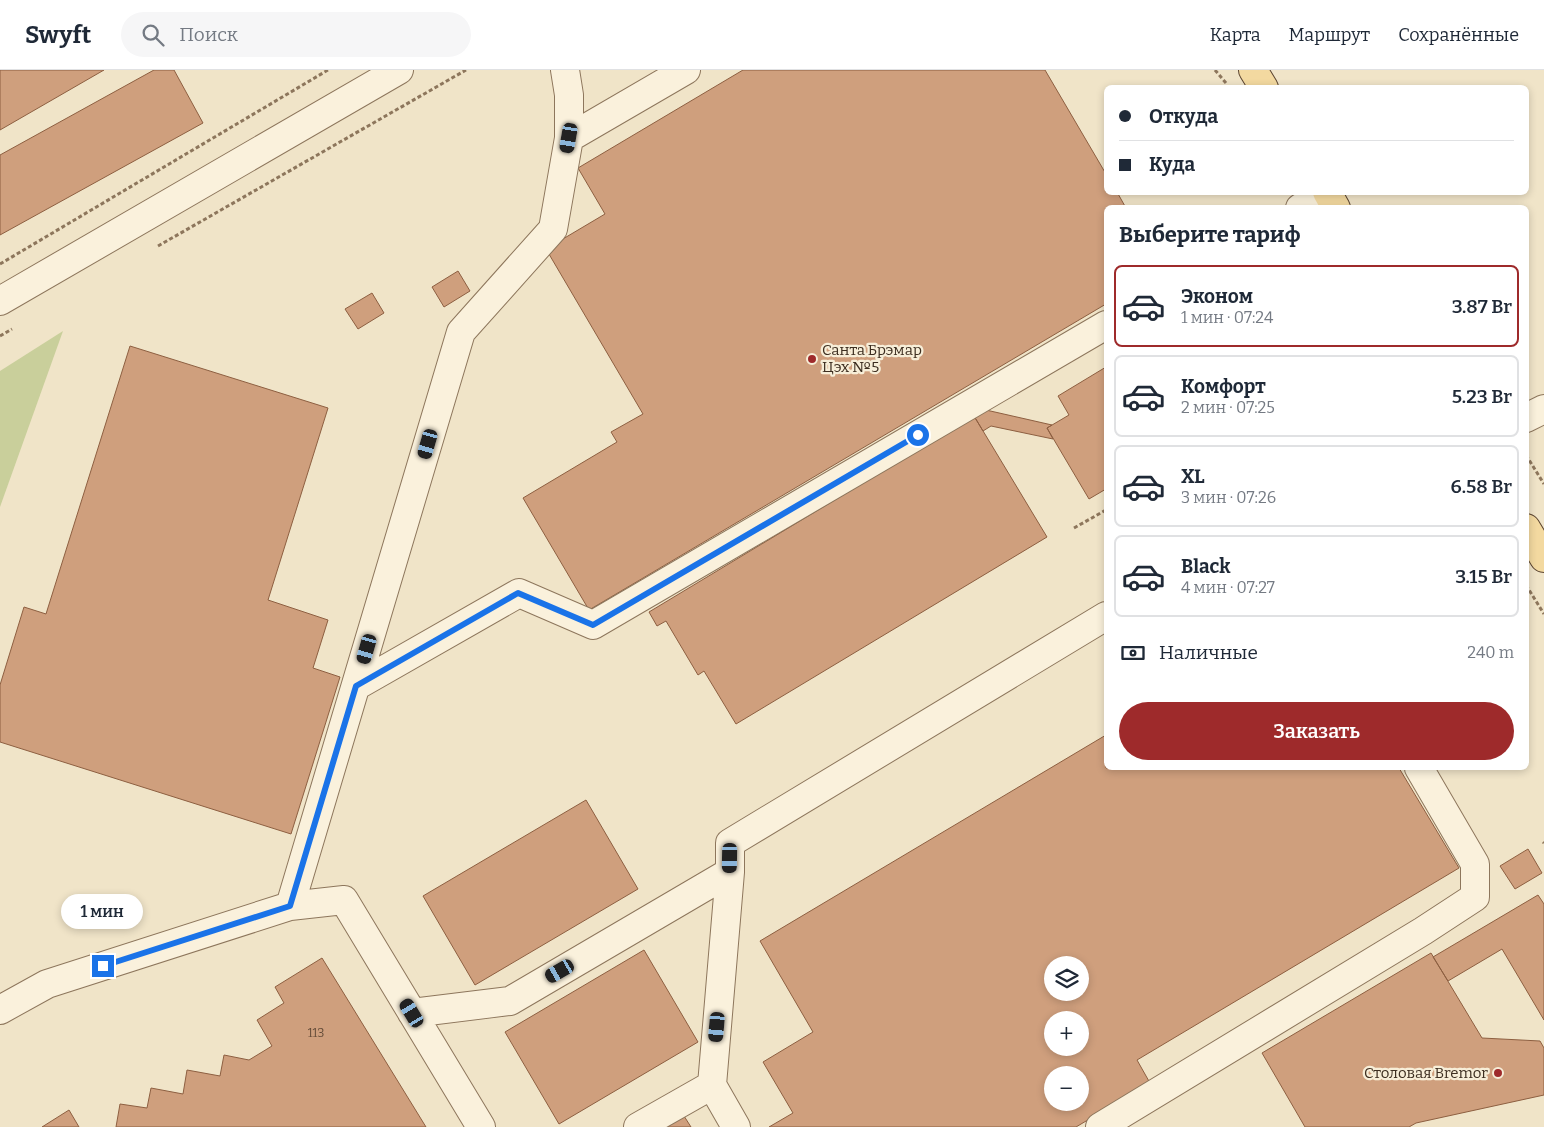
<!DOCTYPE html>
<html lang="ru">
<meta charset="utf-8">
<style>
:root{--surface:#fff;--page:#f6f6f7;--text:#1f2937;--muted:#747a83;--line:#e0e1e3;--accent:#9e2a2b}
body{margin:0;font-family:Bitter,serif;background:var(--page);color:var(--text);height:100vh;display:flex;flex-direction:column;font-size:19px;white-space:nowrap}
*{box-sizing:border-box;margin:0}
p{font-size:16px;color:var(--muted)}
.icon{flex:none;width:28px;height:28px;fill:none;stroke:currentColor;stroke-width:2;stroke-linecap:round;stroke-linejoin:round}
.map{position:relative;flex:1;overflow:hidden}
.drawer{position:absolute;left:1104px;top:135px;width:425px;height:565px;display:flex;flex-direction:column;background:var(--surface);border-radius:8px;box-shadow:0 2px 8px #0003}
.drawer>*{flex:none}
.guide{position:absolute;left:1104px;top:15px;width:425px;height:110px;border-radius:8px;box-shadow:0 2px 8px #0003;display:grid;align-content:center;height:110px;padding:0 15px;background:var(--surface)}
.buttons{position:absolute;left:1044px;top:886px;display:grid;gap:10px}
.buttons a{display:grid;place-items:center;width:45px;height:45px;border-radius:50%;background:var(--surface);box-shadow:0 2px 8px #0003;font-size:25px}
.end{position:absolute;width:22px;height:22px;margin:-11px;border:6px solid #1a73e8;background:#fff;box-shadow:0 0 0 2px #fff}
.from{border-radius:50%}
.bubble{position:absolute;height:35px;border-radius:18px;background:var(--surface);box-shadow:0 2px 8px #0003;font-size:16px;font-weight:600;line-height:35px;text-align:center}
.car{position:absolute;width:15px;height:30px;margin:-15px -8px;border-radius:6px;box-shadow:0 0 4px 1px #0007;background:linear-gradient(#222 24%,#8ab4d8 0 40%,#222 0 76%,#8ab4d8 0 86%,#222 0)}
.guide b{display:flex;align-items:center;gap:18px;height:48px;font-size:19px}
.guide b+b{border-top:1px solid var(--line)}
.guide i{width:12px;height:12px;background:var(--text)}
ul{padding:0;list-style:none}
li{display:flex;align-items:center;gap:15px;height:82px;margin:0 10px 8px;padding:0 5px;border:2px solid var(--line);border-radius:8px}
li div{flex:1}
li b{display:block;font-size:19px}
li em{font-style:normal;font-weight:600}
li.current{border-color:var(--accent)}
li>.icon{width:45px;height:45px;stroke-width:1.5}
h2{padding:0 15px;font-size:22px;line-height:60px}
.pay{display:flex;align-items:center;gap:12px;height:55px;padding:0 15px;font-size:19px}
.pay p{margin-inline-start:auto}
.primary-button{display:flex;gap:10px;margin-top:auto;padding:10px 15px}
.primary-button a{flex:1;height:58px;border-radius:30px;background:var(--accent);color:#fff;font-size:20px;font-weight:600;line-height:58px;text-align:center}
header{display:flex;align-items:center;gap:30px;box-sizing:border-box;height:70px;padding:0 25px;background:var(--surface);border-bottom:1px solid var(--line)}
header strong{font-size:24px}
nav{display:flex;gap:28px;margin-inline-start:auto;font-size:18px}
.search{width:350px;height:45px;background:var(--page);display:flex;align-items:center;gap:12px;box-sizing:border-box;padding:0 18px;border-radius:28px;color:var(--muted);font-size:19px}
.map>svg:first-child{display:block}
.green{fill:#c9cf9b}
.building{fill:#cf9f7d;stroke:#8d5f41;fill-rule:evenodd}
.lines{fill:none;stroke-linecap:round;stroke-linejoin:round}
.minor-casing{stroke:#8d765c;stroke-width:30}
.major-casing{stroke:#5b4430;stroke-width:30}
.path{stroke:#8d765c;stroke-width:3;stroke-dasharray:4 2.5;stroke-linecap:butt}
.minor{stroke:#faf1dc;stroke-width:28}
.major{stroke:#f3d9a0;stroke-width:28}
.route{stroke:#1a73e8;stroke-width:6}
.poi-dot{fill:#9e2a2b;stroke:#f7eed8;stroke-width:2}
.labels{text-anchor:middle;stroke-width:4.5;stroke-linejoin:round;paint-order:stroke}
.number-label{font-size:12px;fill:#624a37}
.poi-label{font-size:15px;fill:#3d2e20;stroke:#f7eed8;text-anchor:start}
</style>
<header>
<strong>Swyft</strong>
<div class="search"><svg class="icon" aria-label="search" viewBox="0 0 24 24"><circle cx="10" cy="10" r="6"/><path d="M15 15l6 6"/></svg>Поиск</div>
<nav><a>Карта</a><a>Маршрут</a><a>Сохранённые</a></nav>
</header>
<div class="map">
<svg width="1544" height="1057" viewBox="0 0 1544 1057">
<rect width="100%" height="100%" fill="#f0e4c8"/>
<!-- green -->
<path class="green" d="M63 261 0 437V301Z"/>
<!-- building -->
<path class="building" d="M0 0H104L0 60Z
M154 0H174L203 53 0 165V85Z
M743 0H1045L1106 104V122H1117L1126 138H1106V234L589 540 523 428 617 372 611 362 643 344 546 179 605 144 578 98Z
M458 201 470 221 444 237 432 217Z
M372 223 384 243 358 259 345 239Z
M130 276 328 338 268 530 328 550 313 598 340 607 291 764 0 672V615L24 537 46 544Z
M1106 297V419L1089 429 1047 358 1069 345 1058 326Z
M986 340 1052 355 1047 358 1053 369 991 356 983 361 974 346Z
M974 346 1047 467 736 654 704 601 698 605 666 551 657 556 649 542Z
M1106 665V698H1399L1459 798 1137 990 1150 1013 1076 1057H769L793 1043 763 992 813 962 760 871ZM1052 895H1080V922H1052ZM1052 950H1080V978H1052ZM1052 1005H1080V1032H1052Z
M586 730 638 819 475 915 423 826Z
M1528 779 1542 803 1515 819 1500 796Z
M1538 825 1544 834V950L1502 879 1448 911 1433 887Z
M644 880 698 972 559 1054 505 962Z
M1431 883 1482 968 1540 971 1544 978V1025L1416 1053 1409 1057H1305L1262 983Z
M322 888 426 1057H116L120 1034 147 1038 151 1018 183 1024 187 1000 220 1006 224 985 249 990 272 976 257 950 284 933 275 917Z
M69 1040 79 1057H42Z
M684 1046 691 1057H666Z"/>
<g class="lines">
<!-- minor casing -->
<g class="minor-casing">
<path id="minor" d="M569 68 686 0
M1300 138 1327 122
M0 231 399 0
M1526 348 1544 339
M356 616 519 523 593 555 1106 255
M290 836 461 262 553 159 569 68V25L565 0
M0 940 47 914 290 836 344 830 481 1057
M412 943 510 931 730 802
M712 1015 736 1057
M638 1057 712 1015 730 802V773L1106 546
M1100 1057 1423 861 1475 827V794L1419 698"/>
</g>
<!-- major casing -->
<g class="major-casing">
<path id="major" d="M1253 0 1264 18
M1327 122 1336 138
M1526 458 1544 488"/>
</g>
<!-- path -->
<path class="path" d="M1215 0 1226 13
M158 176 466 0
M0 194 328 0
M0 266 12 259
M1526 385 1544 414
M1074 458 1106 440
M1526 515 1544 544
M1543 772 1544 773"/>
<!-- minor -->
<use href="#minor" class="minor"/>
<!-- major -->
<use href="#major" class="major"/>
</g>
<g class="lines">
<!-- route -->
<path class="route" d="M103 896 290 836 356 616 518 523 593 555 918 365"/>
</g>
<!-- markers -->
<g class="poi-dot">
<circle cx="812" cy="289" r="5"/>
<circle cx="1498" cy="1003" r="5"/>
</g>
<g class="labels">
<!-- number labels -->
<g class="number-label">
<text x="316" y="967">113</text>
</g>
<!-- poi labels -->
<g class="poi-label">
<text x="822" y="285">Санта Брэмар<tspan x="822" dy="17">Цэх №5</tspan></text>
<text x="1488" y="1008" text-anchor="end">Столовая Bremor</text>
</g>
</g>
</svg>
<div class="buttons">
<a><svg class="icon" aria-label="layers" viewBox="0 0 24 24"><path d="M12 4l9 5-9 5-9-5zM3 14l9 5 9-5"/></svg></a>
<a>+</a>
<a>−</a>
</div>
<i class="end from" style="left:918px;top:365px"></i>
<i class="end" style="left:103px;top:896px"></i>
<div class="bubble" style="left:61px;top:824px;width:82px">1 мин</div>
<i class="car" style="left:569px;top:68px;rotate:190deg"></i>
<i class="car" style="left:428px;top:374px;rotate:196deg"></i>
<i class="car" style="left:367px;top:579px;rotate:196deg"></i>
<i class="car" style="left:730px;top:788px;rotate:181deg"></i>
<i class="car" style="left:560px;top:901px;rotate:240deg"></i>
<i class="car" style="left:412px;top:943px;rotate:329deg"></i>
<i class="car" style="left:717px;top:957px;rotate:185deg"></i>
<div class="guide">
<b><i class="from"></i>Откуда</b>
<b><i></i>Куда</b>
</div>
<section class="drawer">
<h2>Выберите тариф</h2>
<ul>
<li class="current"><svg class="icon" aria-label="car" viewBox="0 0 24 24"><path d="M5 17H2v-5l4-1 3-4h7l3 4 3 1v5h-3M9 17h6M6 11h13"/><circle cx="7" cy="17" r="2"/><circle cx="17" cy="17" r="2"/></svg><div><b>Эконом</b><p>1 мин · 07:24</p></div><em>3.87 Br</em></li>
<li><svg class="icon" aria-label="car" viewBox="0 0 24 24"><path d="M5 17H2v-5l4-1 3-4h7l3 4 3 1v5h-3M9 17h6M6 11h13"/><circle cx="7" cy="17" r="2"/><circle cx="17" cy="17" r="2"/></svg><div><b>Комфорт</b><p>2 мин · 07:25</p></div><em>5.23 Br</em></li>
<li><svg class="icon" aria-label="car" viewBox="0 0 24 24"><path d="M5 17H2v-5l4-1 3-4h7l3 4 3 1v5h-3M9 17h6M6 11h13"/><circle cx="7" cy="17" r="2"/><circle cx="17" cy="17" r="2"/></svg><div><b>XL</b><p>3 мин · 07:26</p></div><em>6.58 Br</em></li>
<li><svg class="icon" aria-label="car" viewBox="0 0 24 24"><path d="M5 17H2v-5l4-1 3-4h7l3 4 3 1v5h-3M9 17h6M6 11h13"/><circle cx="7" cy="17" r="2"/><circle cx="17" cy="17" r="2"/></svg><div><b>Black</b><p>4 мин · 07:27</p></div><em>3.15 Br</em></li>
</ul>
<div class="pay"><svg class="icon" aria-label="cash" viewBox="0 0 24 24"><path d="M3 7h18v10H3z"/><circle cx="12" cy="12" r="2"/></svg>Наличные<p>240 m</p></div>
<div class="primary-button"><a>Заказать</a></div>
</section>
</div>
